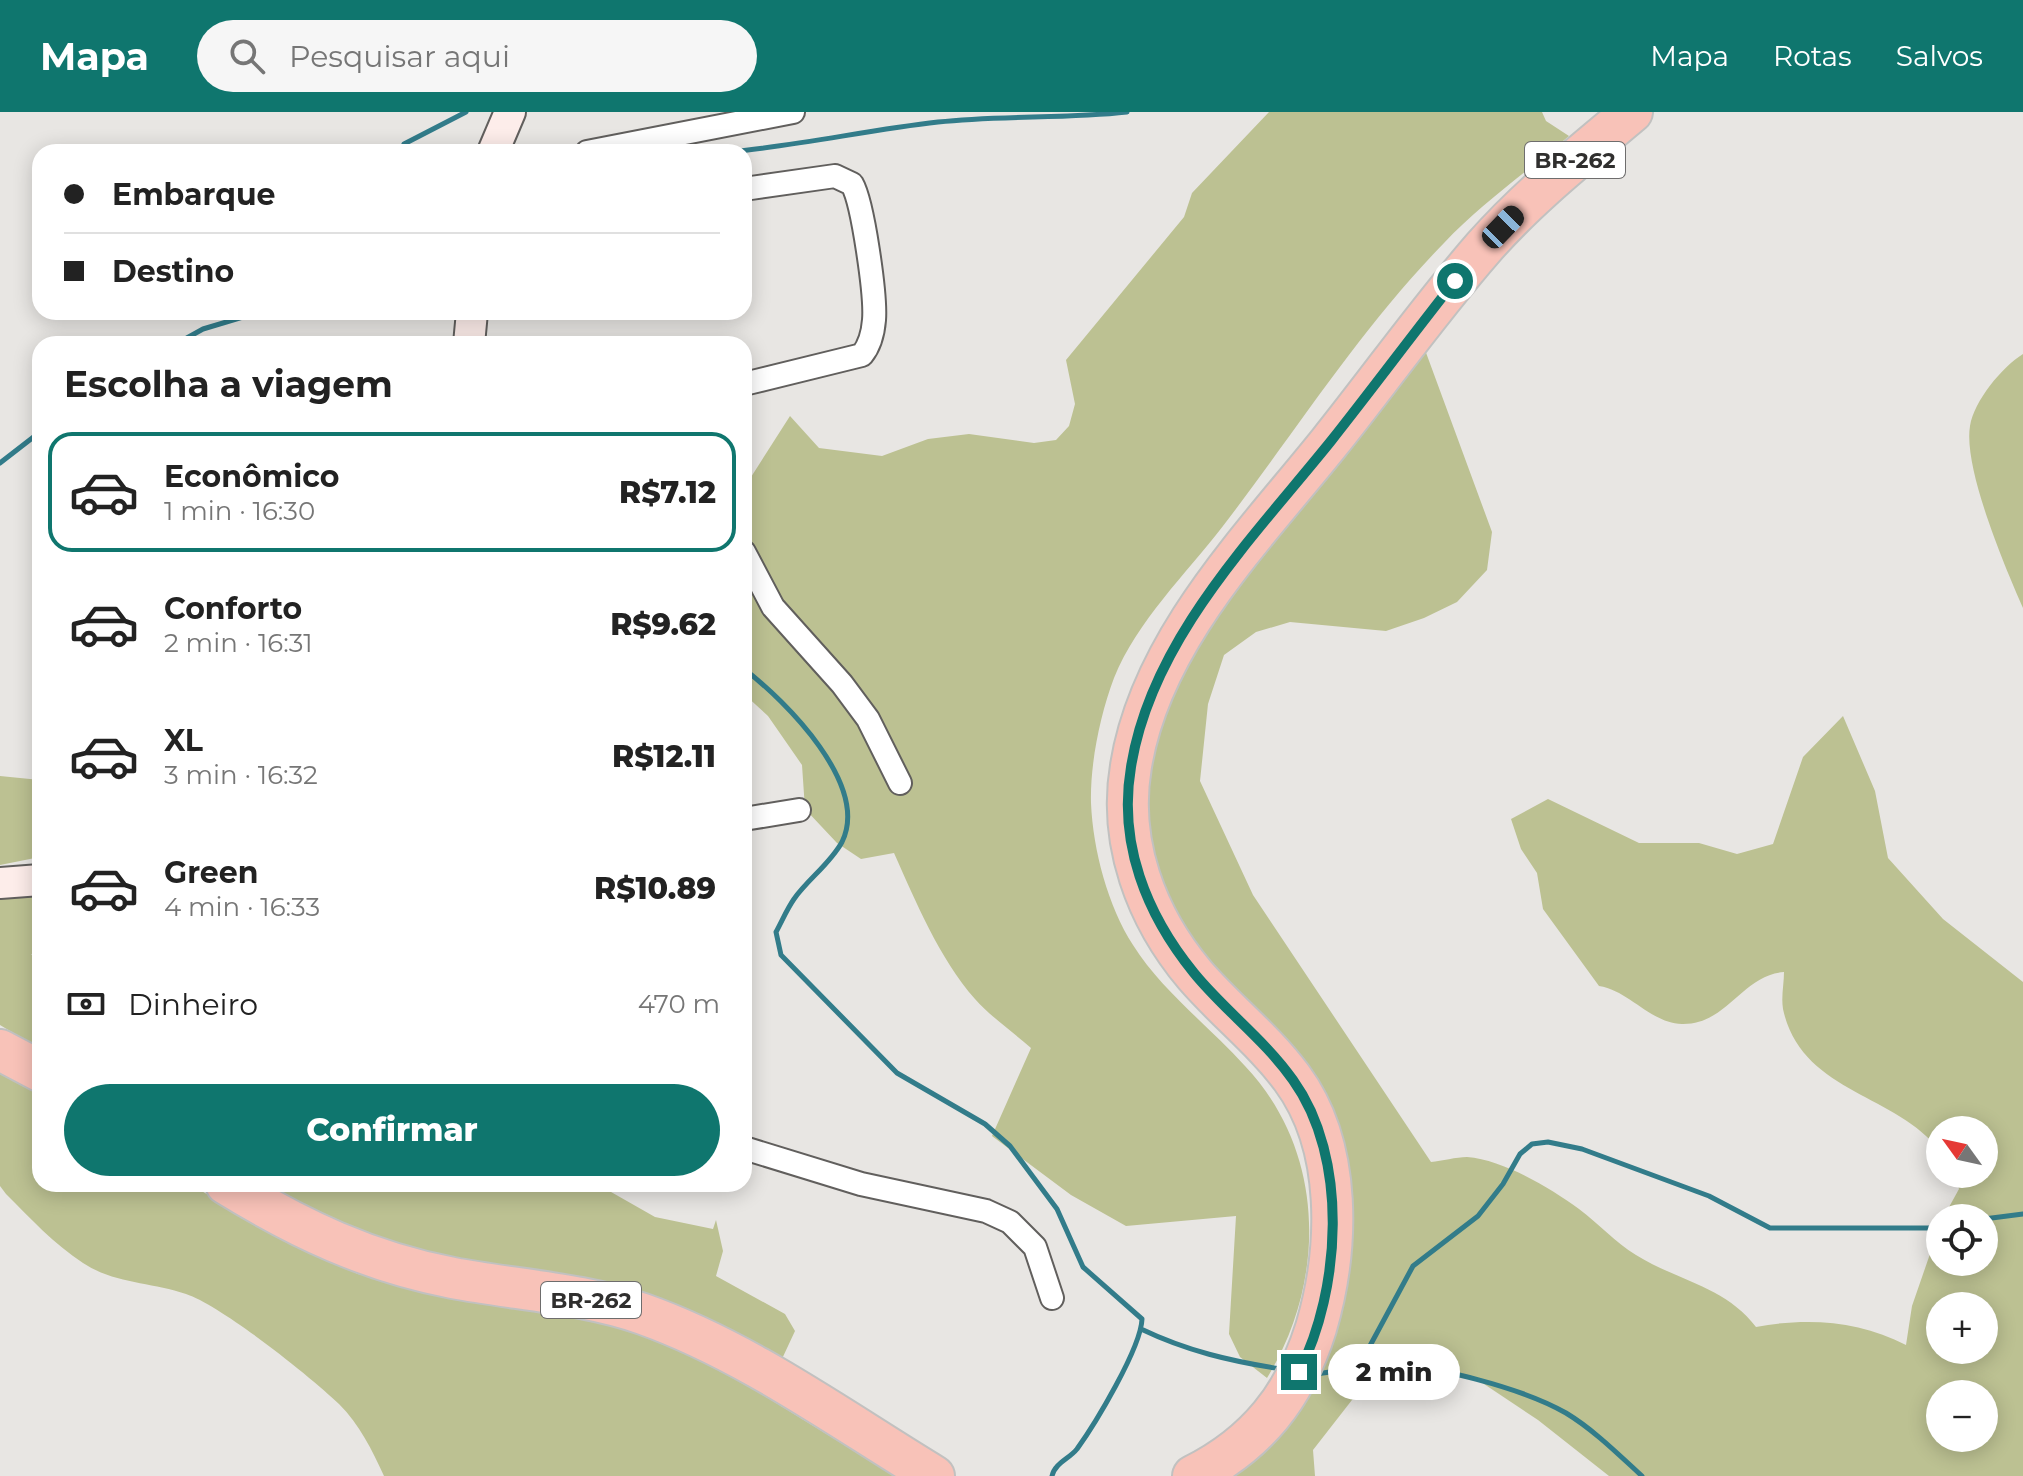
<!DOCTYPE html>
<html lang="pt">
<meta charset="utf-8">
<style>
:root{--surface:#fff;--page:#f6f6f6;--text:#222;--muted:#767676;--line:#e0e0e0;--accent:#0f766e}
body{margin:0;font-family:Montserrat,sans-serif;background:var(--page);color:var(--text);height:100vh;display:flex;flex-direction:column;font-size:30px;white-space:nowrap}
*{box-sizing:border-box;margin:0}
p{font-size:26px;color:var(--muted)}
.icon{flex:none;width:44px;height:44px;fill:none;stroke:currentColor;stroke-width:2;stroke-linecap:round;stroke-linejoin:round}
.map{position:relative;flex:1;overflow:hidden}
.side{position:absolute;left:32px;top:224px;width:720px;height:856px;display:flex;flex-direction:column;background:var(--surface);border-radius:24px;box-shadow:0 4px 20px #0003}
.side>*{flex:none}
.banner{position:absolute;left:32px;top:32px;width:720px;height:176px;border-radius:24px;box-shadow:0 4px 20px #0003;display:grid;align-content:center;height:176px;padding:0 32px;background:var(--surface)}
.needle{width:52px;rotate:303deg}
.controls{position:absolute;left:1926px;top:1004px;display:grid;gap:16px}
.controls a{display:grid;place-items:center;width:72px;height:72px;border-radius:50%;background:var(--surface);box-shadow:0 4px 20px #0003;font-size:40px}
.end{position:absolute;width:36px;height:36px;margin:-18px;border:10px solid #0f766e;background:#fff;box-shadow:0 0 0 4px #fff}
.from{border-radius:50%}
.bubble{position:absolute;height:56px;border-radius:28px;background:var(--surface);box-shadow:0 4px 20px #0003;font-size:26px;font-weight:800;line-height:56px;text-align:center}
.car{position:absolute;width:24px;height:48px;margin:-24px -12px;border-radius:10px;box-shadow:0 0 6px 2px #0007;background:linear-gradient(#222 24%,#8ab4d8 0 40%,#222 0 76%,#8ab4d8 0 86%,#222 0)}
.banner b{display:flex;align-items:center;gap:28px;height:76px;font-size:30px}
.banner b+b{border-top:2px solid var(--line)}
.banner i{width:20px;height:20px;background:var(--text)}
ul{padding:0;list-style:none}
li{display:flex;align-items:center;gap:24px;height:120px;margin:0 16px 12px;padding:0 16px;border:4px solid transparent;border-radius:24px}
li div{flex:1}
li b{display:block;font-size:30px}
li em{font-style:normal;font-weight:800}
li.current{border-color:var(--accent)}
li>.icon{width:72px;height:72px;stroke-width:1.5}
h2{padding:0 32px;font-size:36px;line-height:96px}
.pay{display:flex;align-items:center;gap:20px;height:88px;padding:0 32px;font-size:30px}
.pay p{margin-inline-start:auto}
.button{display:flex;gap:16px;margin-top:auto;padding:16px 32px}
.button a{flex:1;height:92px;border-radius:48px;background:var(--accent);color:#fff;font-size:32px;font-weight:800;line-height:92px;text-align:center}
header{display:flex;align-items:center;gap:48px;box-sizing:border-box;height:112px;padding:0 40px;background:var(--accent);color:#fff}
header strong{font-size:38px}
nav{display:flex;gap:44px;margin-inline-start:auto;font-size:28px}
.search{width:560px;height:72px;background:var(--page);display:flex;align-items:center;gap:20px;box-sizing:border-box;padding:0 28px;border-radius:44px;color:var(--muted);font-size:30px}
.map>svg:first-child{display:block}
.green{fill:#bcc192;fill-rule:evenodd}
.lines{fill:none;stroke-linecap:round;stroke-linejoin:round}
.stream{stroke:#327c8a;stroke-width:5}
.street-casing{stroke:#615f5d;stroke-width:26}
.secondary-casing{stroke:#615f5d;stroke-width:34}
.highway-casing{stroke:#c1c1c0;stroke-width:44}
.street{stroke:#fff;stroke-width:22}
.secondary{stroke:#fdedea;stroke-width:30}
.highway{stroke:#f8c2b8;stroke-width:40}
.route{stroke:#0f766e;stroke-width:10}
.labels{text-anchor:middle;stroke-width:8;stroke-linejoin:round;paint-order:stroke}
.shield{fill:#fff;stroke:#6e6d6d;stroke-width:2}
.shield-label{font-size:22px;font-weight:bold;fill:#302f2e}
</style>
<header>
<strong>Mapa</strong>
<div class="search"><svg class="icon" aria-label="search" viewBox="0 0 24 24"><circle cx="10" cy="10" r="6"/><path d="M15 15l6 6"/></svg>Pesquisar aqui</div>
<nav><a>Mapa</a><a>Rotas</a><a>Salvos</a></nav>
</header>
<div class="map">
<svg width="2023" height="1364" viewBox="0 0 2023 1364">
<rect width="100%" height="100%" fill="#e8e6e3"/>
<!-- green -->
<path class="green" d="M1269 0H1542L1546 9 1569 24C1528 59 1481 92 1444 131 1360 217 1296 319 1223 414 1186 462 1137 509 1114 566 1100 603 1090 652 1091 691 1093 738 1108 794 1133 833 1162 879 1209 914 1245 954 1326 1040 1327 1168 1267 1266L1240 1245 1229 1222 1236 1104 1126 1114 1071 1083 992 1024 1031 936C1013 920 991 905 975 887 939 846 916 790 894 741L861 747 837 731 805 697 802 653 768 604 744 582V376L790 304 819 336 882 344 928 327 969 322 1034 331 1056 328 1069 314 1075 292 1066 248 1184 105 1192 81Z
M1414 208 1492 420 1487 458 1457 490 1424 506 1386 519 1290 510 1256 520 1224 543 1208 592 1200 669 1253 783 1431 1050C1442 1049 1456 1045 1467 1045 1504 1048 1550 1076 1579 1097 1599 1112 1615 1130 1636 1143 1678 1169 1726 1175 1756 1215 1808 1205 1860 1209 1906 1233L1912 1194 1940 1113V1150H1984V1106H1943L1959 1077 1954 1062H1984V1018H1940V1039C1896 981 1801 981 1783 897 1781 885 1784 872 1784 860 1742 863 1727 913 1682 912 1650 911 1630 879 1599 874L1543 797 1537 761 1521 737 1511 707 1548 687 1639 731H1699L1737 742 1773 732 1803 645 1843 604 1875 679 1888 746 1943 807 2023 870V1364H1609L1538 1308 1472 1264 1420 1252 1366 1270 1313 1338 1315 1364H1218L1287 1298 1330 1041 1173 834 1128 633ZM1940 1194H1984V1238H1940ZM1940 1282H1984V1326H1940Z
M2023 242V496C2005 455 1963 356 1970 314 1974 289 2002 255 2023 242Z
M0 664 40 668V745L0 753Z
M40 775V842H31L40 850V937L0 913V785Z
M0 957 40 981V1072H190L283 1128 358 1162 627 1216 716 1254 895 1364H384C372 1338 360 1313 339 1292 311 1265 222 1194 186 1182 151 1170 115 1172 83 1151 54 1132 30 1106 6 1082L0 1074Z
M255 1072H597L655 1105 713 1117 716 1108 723 1139 716 1164 785 1202 795 1219 781 1249 406 1143Z"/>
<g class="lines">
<!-- stream -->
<path class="stream" d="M401 40 404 32 466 0
M727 40C798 34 867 18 938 10 1001 3 1065 7 1127 0
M176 232 203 217 260 200
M0 351 40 320
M744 557C786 589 870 673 842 730 830 752 808 767 794 787 787 797 782 809 776 820L781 843 897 961 985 1012 1010 1034 1057 1097 1083 1155 1142 1207C1141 1236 1095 1312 1077 1337 1069 1347 1055 1351 1052 1364
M1984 1107 2023 1102
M1141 1217C1187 1239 1230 1249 1281 1257
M1365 1243C1425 1255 1514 1271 1566 1301 1594 1318 1618 1342 1642 1364
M1316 1262 1344 1258 1365 1243 1413 1154 1478 1104 1503 1072 1520 1042 1532 1032 1548 1030 1582 1037 1709 1084 1770 1116H1940"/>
<!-- street casing -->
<g class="street-casing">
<path id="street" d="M587 40 793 0
M744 77 835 64 852 72C863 91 876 184 874 208 873 221 870 233 862 243L744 272
M744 440 773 495 842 572 868 607 900 671
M744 707 799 698
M744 1036 861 1072 986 1099 1010 1110 1035 1135 1052 1186"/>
</g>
<!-- secondary casing -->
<g class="secondary-casing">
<path id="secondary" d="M493 40 510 0
M469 232 472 200
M0 771 40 768"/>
</g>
<!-- highway casing -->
<g class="highway-casing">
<path id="highway" d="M0 938 40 959
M226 1072C299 1117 369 1150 453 1166 517 1178 582 1181 643 1202 747 1239 840 1307 934 1364
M1193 1364C1257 1332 1295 1284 1316 1216 1339 1138 1343 1035 1292 966 1264 928 1226 899 1195 863 1146 805 1118 730 1131 654 1151 529 1252 427 1329 331 1381 266 1429 198 1484 135 1528 85 1581 43 1632 0"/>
</g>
<!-- street -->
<use href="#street" class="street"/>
<!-- secondary -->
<use href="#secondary" class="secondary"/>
<!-- highway -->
<use href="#highway" class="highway"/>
</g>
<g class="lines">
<!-- route -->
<path class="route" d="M1299 1260C1341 1177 1349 1046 1293 968 1265 928 1224 898 1194 861 1146 802 1118 731 1131 655 1151 528 1253 426 1331 329 1373 276 1413 222 1455 169"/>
</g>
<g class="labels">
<!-- shield labels -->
<g class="shield">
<rect x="1525" y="30" width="100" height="36" rx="6"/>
<rect x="541" y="1170" width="100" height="36" rx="6"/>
</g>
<g class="shield-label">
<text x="1575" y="56">BR-262</text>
<text x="591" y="1196">BR-262</text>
</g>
</g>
</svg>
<div class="controls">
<a><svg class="needle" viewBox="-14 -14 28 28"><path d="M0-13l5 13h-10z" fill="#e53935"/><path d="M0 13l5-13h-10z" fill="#767676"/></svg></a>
<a><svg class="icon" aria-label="locate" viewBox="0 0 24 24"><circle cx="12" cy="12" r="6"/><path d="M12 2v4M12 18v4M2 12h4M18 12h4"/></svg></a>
<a>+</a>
<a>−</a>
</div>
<i class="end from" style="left:1455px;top:169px"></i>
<i class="end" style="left:1299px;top:1260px"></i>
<div class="bubble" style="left:1328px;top:1232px;width:132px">2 min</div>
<i class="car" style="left:1503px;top:115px;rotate:44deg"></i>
<div class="banner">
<b><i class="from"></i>Embarque</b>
<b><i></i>Destino</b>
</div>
<section class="side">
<h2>Escolha a viagem</h2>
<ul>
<li class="current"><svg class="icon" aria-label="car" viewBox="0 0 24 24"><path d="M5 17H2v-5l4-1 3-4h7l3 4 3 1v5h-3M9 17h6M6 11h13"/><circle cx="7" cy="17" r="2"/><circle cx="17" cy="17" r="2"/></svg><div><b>Econômico</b><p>1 min · 16:30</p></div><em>R$7.12</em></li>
<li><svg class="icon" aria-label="car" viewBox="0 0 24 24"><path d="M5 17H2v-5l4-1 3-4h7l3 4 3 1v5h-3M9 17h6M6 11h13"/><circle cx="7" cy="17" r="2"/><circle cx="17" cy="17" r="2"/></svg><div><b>Conforto</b><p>2 min · 16:31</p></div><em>R$9.62</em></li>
<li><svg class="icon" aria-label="car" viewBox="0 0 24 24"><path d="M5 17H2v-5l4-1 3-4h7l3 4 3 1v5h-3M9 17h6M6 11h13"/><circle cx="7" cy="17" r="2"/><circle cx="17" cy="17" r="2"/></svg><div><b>XL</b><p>3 min · 16:32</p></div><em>R$12.11</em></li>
<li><svg class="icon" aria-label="car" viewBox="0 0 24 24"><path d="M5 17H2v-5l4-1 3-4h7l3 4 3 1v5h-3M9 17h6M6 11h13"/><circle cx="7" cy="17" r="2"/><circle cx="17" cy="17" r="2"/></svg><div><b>Green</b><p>4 min · 16:33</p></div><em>R$10.89</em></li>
</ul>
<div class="pay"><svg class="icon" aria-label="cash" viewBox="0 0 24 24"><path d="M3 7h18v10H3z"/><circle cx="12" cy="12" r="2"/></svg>Dinheiro<p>470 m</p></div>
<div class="button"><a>Confirmar</a></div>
</section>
</div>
